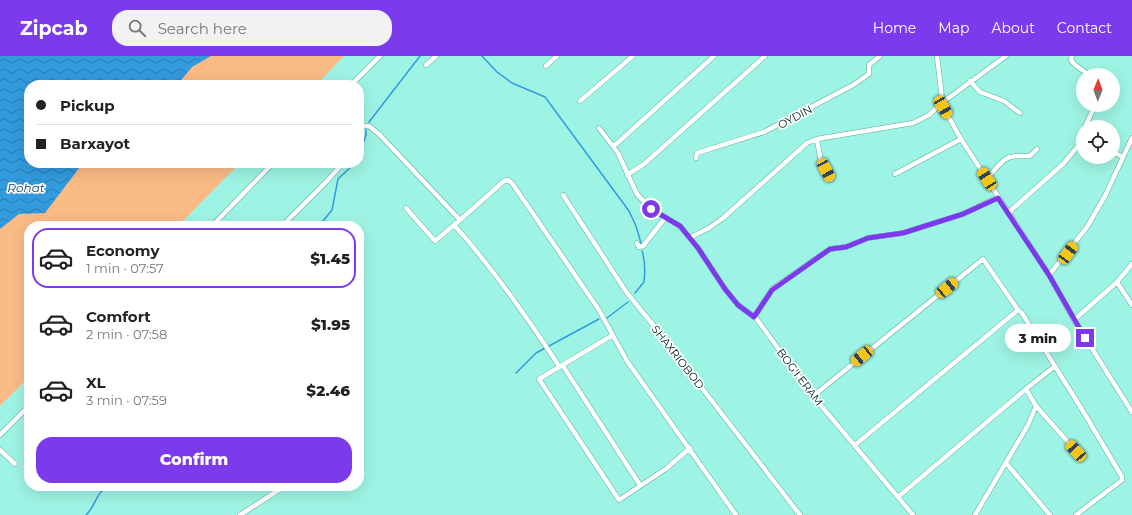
<!DOCTYPE html>
<meta charset="utf-8">
<style>
:root{--surface:#fff;--page:#f2f2f2;--text:#222;--muted:#767676;--line:#e0e0e0;--accent:#7c3aed}
body{margin:0;font-family:Montserrat,sans-serif;background:var(--page);color:var(--text);height:100vh;display:flex;flex-direction:column;font-size:15px;white-space:nowrap}
*{box-sizing:border-box;margin:0}
p{font-size:13px;color:var(--muted)}
.icon{flex:none;width:22px;height:22px;fill:none;stroke:currentColor;stroke-width:2;stroke-linecap:round;stroke-linejoin:round}
.map{position:relative;flex:1;overflow:hidden}
.details{position:absolute;left:24px;top:165px;width:340px;height:270px;display:flex;flex-direction:column;background:var(--surface);border-radius:16px;box-shadow:0 4px 16px #0002}
.details>*{flex:none}
.hud{position:absolute;left:24px;top:24px;width:340px;height:88px;border-radius:16px;box-shadow:0 4px 16px #0002;display:grid;align-content:center;height:88px;padding:0 12px;background:var(--surface)}
.needle{width:26px;rotate:1deg}
.buttons{position:absolute;left:1076px;top:12px;display:grid;gap:8px}
.buttons a{display:grid;place-items:center;width:44px;height:44px;border-radius:50%;background:var(--surface);box-shadow:0 4px 16px #0002;font-size:20px}
.end{position:absolute;width:18px;height:18px;margin:-9px;border:5px solid #7c3aed;background:#fff;box-shadow:0 0 0 2px #fff}
.from{border-radius:50%}
.bubble{position:absolute;height:28px;border-radius:14px;background:var(--surface);box-shadow:0 4px 16px #0002;font-size:13px;font-weight:800;line-height:28px;text-align:center}
.car{position:absolute;width:12px;height:24px;margin:-12px -6px;border-radius:5px;box-shadow:0 0 3px 1px #0007;background:linear-gradient(#f5c518 24%,#345 0 40%,#f5c518 0 76%,#345 0 86%,#f5c518 0)}
.hud b{display:flex;align-items:center;gap:14px;height:38px;font-size:15px}
.hud b+b{border-top:1px solid var(--line)}
.hud i{width:10px;height:10px;background:var(--text)}
ul{padding:7px 0 0;list-style:none}
li{display:flex;align-items:center;gap:12px;height:60px;margin:0 8px 6px;padding:0 4px;border:2px solid transparent;border-radius:16px}
li div{flex:1}
li b{display:block;font-size:15px}
li em{font-style:normal;font-weight:800}
li.on{border-color:var(--accent)}
li>.icon{width:36px;height:36px;stroke-width:1.5}
.cta{display:flex;gap:8px;margin-top:auto;padding:8px 12px}
.cta a{flex:1;height:46px;border-radius:16px;background:var(--accent);color:#fff;font-size:16px;font-weight:800;line-height:46px;text-align:center}
header{display:flex;align-items:center;gap:24px;box-sizing:border-box;height:56px;padding:0 20px;background:var(--accent);color:#fff}
header strong{font-size:19px}
nav{display:flex;gap:22px;margin-inline-start:auto;font-size:14px}
.search{width:280px;height:36px;background:var(--page);display:flex;align-items:center;gap:10px;box-sizing:border-box;padding:0 14px;border-radius:16px;color:var(--muted);font-size:15px}
.map>svg:first-child{display:block}
.grass{fill:#fabb85}
.water{fill:url(#water-waves)}
.lines{fill:none;stroke-linecap:round;stroke-linejoin:round}
.stream{stroke:#329bdd;stroke-width:1.5}
.minor-casing{stroke:#58ad9f;stroke-width:5.5}
.minor{stroke:#fff;stroke-width:4.5}
.route{stroke:#7c3aed;stroke-width:5}
.labels{text-anchor:middle;stroke-width:3.5;stroke-linejoin:round;paint-order:stroke}
.street-label{font-size:11px;fill:#00241f;stroke:#fff}
.water-label{font-size:12px;font-style:italic;fill:#074163;stroke:#fff}
</style>
<header>
<strong>Zipcab</strong>
<div class="search"><svg class="icon" aria-label="search" viewBox="0 0 24 24"><circle cx="10" cy="10" r="6"/><path d="M15 15l6 6"/></svg>Search here</div>
<nav><a>Home</a><a>Map</a><a>About</a><a>Contact</a></nav>
</header>
<div class="map">
<svg width="1132" height="459" viewBox="0 0 1132 459">
<defs>
<pattern id="water-waves" width="16" height="10" patternUnits="userSpaceOnUse"><rect width="16" height="10" fill="#329bdd"/><path d="M0 5q4-4 8 0t8 0" fill="none" stroke="#287eb3"/></pattern>
</defs>
<rect width="100%" height="100%" fill="#9ef4e4"/>
<!-- grass -->
<path class="grass" d="M0 0H344L316 29H29V107H240L178 170H29V321L0 350Z"/>
<!-- water -->
<path class="water" d="M0 0H211L192 11 177 29H29V107H83L45 157 19 158 0 173Z"/>
<g class="lines">
<!-- stream -->
<path class="stream" d="M482 0 497 16 512 27 545 41 629 155 636 170 641 187
M369 66 420 0
M359 100 366 79V74
M319 170 332 154 338 123 355 107
M635 237 644 226C645 217 645 204 642 195
M607 262 628 246
M516 317 536 297 599 263
M86 459C97 448 94 440 107 430"/>
<!-- minor casing -->
<g class="minor-casing">
<path id="minor" d="M937 0 943 51 961 83 1049 219 1074 264 1132 356
M1072 0 1071 4 1074 8 1089 19
M426 9 436 0
M546 10 557 0
M970 25 980 36 1004 45 1020 57
M351 29 380 0
M580 45 633 0
M360 70H369L379 78 460 164 504 125 508 124 512 127 599 254 627 305 736 459
M1085 71 1095 49
M599 72 618 97 637 138 651 153 680 170 698 192 725 233 738 249 756 262 813 340 913 459
M817 83 821 106 831 124
M614 90 714 0
M1113 96 1123 101
M696 102 697 97 764 76 853 29 869 18V9L880 0
M895 118 961 83
M627 119 644 108 765 0
M987 123C1004 103 1003 99 1030 100L1037 93
M563 139 627 237 654 270 800 459
M406 152 435 185 460 164
M1008 157 1063 108 1078 90 1083 76
M454 169C493 212 527 261 559 310
M212 170 273 107
M282 170 327 125 343 107
M689 182 709 172 723 162 807 87 817 83 913 67 929 59 943 46 1006 0
M637 187 639 191 643 190 665 162
M1049 219 1087 171 1105 140 1132 82
M1117 226 1132 249
M754 261 772 233 830 193 846 191 868 182 903 177 963 158 998 141
M1074 264 1117 226 1132 208
M613 279 539 323 619 444 667 412 690 392
M563 310 640 429
M813 340 983 203 1018 254 1022 257 1086 360 1122 421V424L1076 459
M1036 350 1076 395
M0 379 29 350
M855 389 1018 254
M0 394 15 408
M1006 407 1050 459
M898 441 1026 333 1055 310
M240 459 285 430
M975 459 1028 369 1036 350 1026 333"/>
</g>
<!-- minor -->
<use href="#minor" class="minor"/>
</g>
<g class="lines">
<!-- route -->
<path class="route" d="M651 153 680 170 698 192 725 233 738 249 754 261 772 234 830 193 846 191 868 182 903 177 963 158 998 142 1049 219 1085 282"/>
</g>
<g class="labels">
<!-- street labels -->
<g class="street-label">
<text transform="translate(795 61) rotate(-28)" y="4">OYDIN</text>
<text transform="translate(678 301) rotate(52)" y="4">SHAXRIOBOD</text>
<text transform="translate(800 321) rotate(53)" y="4">BOG'I ERAM</text>
</g>
<!-- water labels -->
<g class="water-label">
<text x="26" y="136">Rohat</text>
</g>
</g>
</svg>
<div class="buttons">
<a><svg class="needle" viewBox="-14 -14 28 28"><path d="M0-13l5 13h-10z" fill="#e53935"/><path d="M0 13l5-13h-10z" fill="#767676"/></svg></a>
<a><svg class="icon" aria-label="locate" viewBox="0 0 24 24"><circle cx="12" cy="12" r="6"/><path d="M12 2v4M12 18v4M2 12h4M18 12h4"/></svg></a>
</div>
<i class="end from" style="left:651px;top:153px"></i>
<i class="end" style="left:1085px;top:282px"></i>
<div class="bubble" style="left:1005px;top:268px;width:66px">3 min</div>
<i class="car" style="left:943px;top:51px;rotate:150deg"></i>
<i class="car" style="left:826px;top:114px;rotate:152deg"></i>
<i class="car" style="left:987px;top:123px;rotate:327deg"></i>
<i class="car" style="left:1068px;top:197px;rotate:36deg"></i>
<i class="car" style="left:947px;top:232px;rotate:51deg"></i>
<i class="car" style="left:862px;top:300px;rotate:231deg"></i>
<i class="car" style="left:1076px;top:395px;rotate:318deg"></i>
<div class="hud">
<b><i class="from"></i>Pickup</b>
<b><i></i>Barxayot</b>
</div>
<section class="details">
<ul>
<li class="on"><svg class="icon" aria-label="car" viewBox="0 0 24 24"><path d="M5 17H2v-5l4-1 3-4h7l3 4 3 1v5h-3M9 17h6M6 11h13"/><circle cx="7" cy="17" r="2"/><circle cx="17" cy="17" r="2"/></svg><div><b>Economy</b><p>1 min · 07:57</p></div><em>$1.45</em></li>
<li><svg class="icon" aria-label="car" viewBox="0 0 24 24"><path d="M5 17H2v-5l4-1 3-4h7l3 4 3 1v5h-3M9 17h6M6 11h13"/><circle cx="7" cy="17" r="2"/><circle cx="17" cy="17" r="2"/></svg><div><b>Comfort</b><p>2 min · 07:58</p></div><em>$1.95</em></li>
<li><svg class="icon" aria-label="car" viewBox="0 0 24 24"><path d="M5 17H2v-5l4-1 3-4h7l3 4 3 1v5h-3M9 17h6M6 11h13"/><circle cx="7" cy="17" r="2"/><circle cx="17" cy="17" r="2"/></svg><div><b>XL</b><p>3 min · 07:59</p></div><em>$2.46</em></li>
</ul>
<div class="cta"><a>Confirm</a></div>
</section>
</div>
